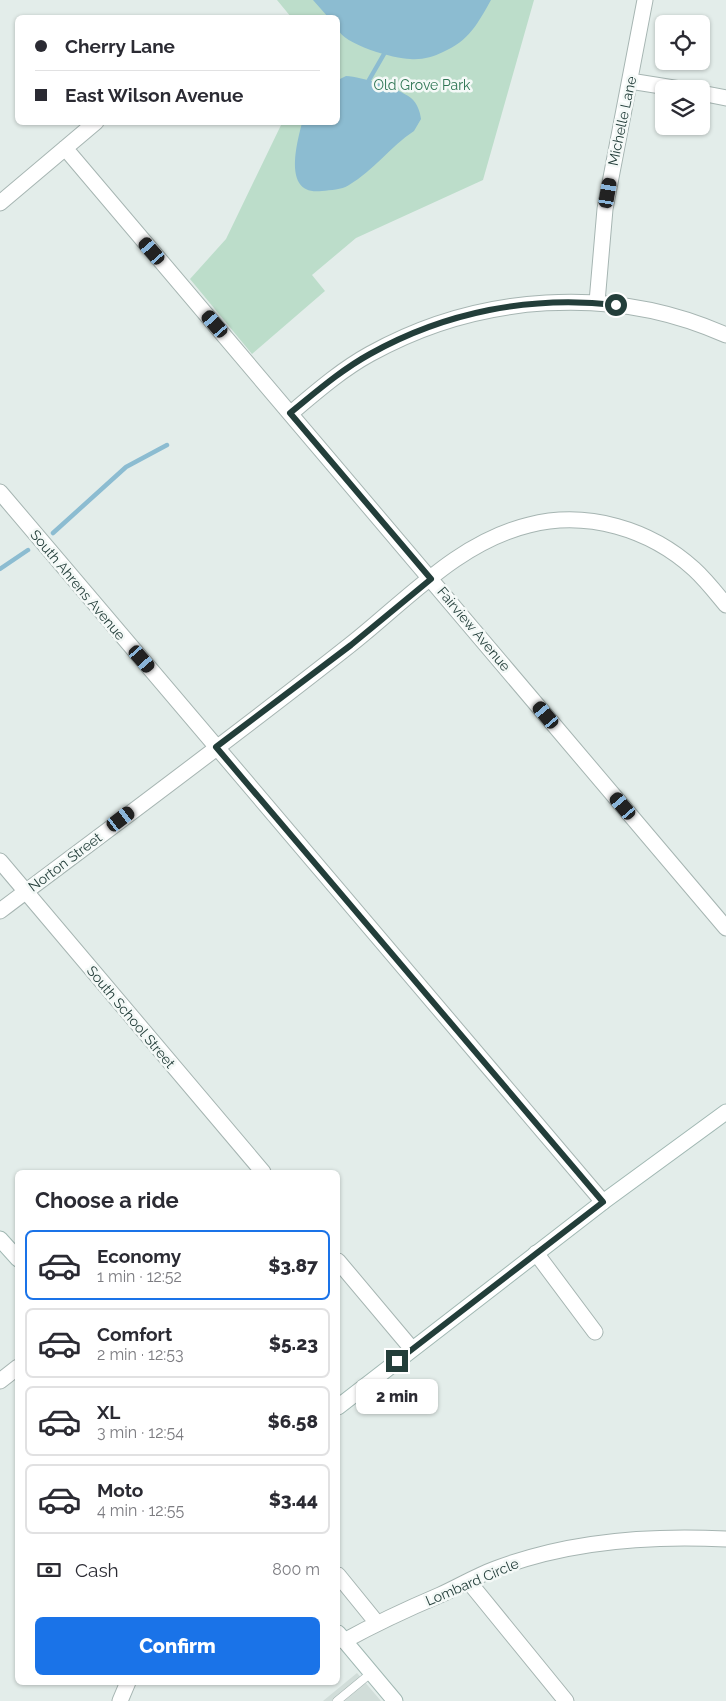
<!DOCTYPE html>
<meta charset="utf-8">
<style>
:root{--surface:#fff;--page:#f2f2f3;--text:#2b2b33;--muted:#7c7c81;--line:#e1e1e2;--accent:#1a73e8}
body{margin:0;font-family:Raleway,sans-serif;background:var(--page);color:var(--text);height:100vh;display:flex;flex-direction:column;font-size:19px;white-space:nowrap}
*{box-sizing:border-box;margin:0}
p{font-size:16px;color:var(--muted)}
.icon{flex:none;width:28px;height:28px;fill:none;stroke:currentColor;stroke-width:2;stroke-linecap:round;stroke-linejoin:round}
.map{position:relative;flex:1;overflow:hidden}
.panel{position:absolute;left:15px;top:1170px;width:325px;height:515px;display:flex;flex-direction:column;background:var(--surface);border-radius:8px;box-shadow:0 1px 4px #0004}
.panel>*{flex:none}
.top-card{position:absolute;left:15px;top:15px;width:325px;height:110px;border-radius:8px;box-shadow:0 1px 4px #0004;display:grid;align-content:center;height:110px;padding:0 20px;background:var(--surface)}
.tools{position:absolute;left:655px;top:15px;display:grid;gap:10px}
.tools a{display:grid;place-items:center;width:55px;height:55px;border-radius:8px;background:var(--surface);box-shadow:0 1px 4px #0004;font-size:25px}
.end{position:absolute;width:22px;height:22px;margin:-11px;border:6px solid #233e3a;background:#fff;box-shadow:0 0 0 2px #fff}
.from{border-radius:50%}
.bubble{position:absolute;height:35px;border-radius:8px;background:var(--surface);box-shadow:0 1px 4px #0004;font-size:16px;font-weight:800;line-height:35px;text-align:center}
.car{position:absolute;width:15px;height:30px;margin:-15px -8px;border-radius:6px;box-shadow:0 0 4px 1px #0007;background:linear-gradient(#222 24%,#8ab4d8 0 40%,#222 0 76%,#8ab4d8 0 86%,#222 0)}
.top-card b{display:flex;align-items:center;gap:18px;height:48px;font-size:19px}
.top-card b+b{border-top:1px solid var(--line)}
.top-card i{width:12px;height:12px;background:var(--text)}
ul{padding:0;list-style:none}
li{display:flex;align-items:center;gap:15px;height:70px;margin:0 10px 8px;padding:0 10px;border:2px solid var(--line);border-radius:8px}
li div{flex:1}
li b{display:block;font-size:19px}
li em{font-style:normal;font-weight:800}
li.on{border-color:var(--accent)}
li>.icon{width:45px;height:45px;stroke-width:1.5}
h2{padding:0 20px;font-size:22px;line-height:60px}
.pay{display:flex;align-items:center;gap:12px;height:55px;padding:0 20px;font-size:19px}
.pay p{margin-inline-start:auto}
.action{display:flex;gap:10px;margin-top:auto;padding:10px 20px}
.action a{flex:1;height:58px;border-radius:8px;background:var(--accent);color:#fff;font-size:20px;font-weight:800;line-height:58px;text-align:center}
.map>svg:first-child{display:block}
.built{fill:#d1ddd9}
.green{fill:#bcddca}
.water{fill:#8cbcd1}
.lines{fill:none;stroke-linecap:round;stroke-linejoin:round}
.stream{stroke:#8cbcd1;stroke-width:4.5}
.lane-casing{stroke:#a6b5b2;stroke-width:9}
.street-casing{stroke:#a6b5b2;stroke-width:17}
.secondary-casing{stroke:#a1b8b3;stroke-width:17}
.lane{stroke:#fff;stroke-width:8}
.street{stroke:#fff;stroke-width:15}
.secondary{stroke:#fff;stroke-width:15}
.route{stroke:#233e3a;stroke-width:6}
.labels{text-anchor:middle;stroke-width:5;stroke-linejoin:round;paint-order:stroke}
.park-label{font-size:14px;fill:#2d7453;stroke:#f4f9f7}
.street-label{font-size:14px;fill:#233e3a;stroke:#f4f9f7}
</style>
<div class="map">
<svg width="726" height="1701" viewBox="0 0 726 1701">
<rect width="100%" height="100%" fill="#e3edea"/>
<!-- built -->
<path class="built" d="M357 1673 381 1701H323Z"/>
<!-- green -->
<path class="green" d="M277 0H534L483 180 356 238 312 275 325 291 252 354 190 279 226 239 282 123 338 122V18L291 17Z"/>
<!-- water -->
<path class="water" d="M313 0H491C478 23 469 41 443 52 433 57 422 60 410 59 395 59 342 44 338 29 337 26 338 21 338 18L328 17Z
M346 76C362 77 398 88 411 98 417 103 420 111 421 119L414 131C391 146 373 171 349 185 341 190 331 190 322 191 283 196 296 146 302 123L338 122V80Z"/>
<g class="lines">
<!-- stream -->
<path class="stream" d="M369 80 384 54
M53 533 126 467 167 445
M0 569 28 550"/>
<!-- lane casing -->
<g class="lane-casing">
<path id="lane" d="M337 1701 371 1673"/>
</g>
<!-- street casing -->
<g class="street-casing">
<path id="street" d="M630 81 680 89
M701 93 726 98
M65 148 726 928
M0 203 96 122
M597 302 605 209 645 0
M291 413C316 392 341 370 370 354 478 294 613 284 726 335
M0 492 603 1202
M0 861 263 1172
M0 911C117 823 235 736 350 645 406 601 458 542 529 525 587 510 650 529 694 569 706 580 716 593 726 605
M536 1253 595 1332
M338 1261 412 1349
M0 1381 18 1367
M338 1575 377 1623
M469 1582 566 1701
M344 1641C375 1624 407 1609 440 1595 458 1587 476 1576 495 1569 568 1541 648 1535 726 1539
M120 1701 128 1682"/>
</g>
<!-- secondary casing -->
<g class="secondary-casing">
<path id="secondary" d="M0 1239 18 1259
M338 1407 603 1202 726 1112
M338 1633 395 1701"/>
</g>
<!-- lane -->
<use href="#lane" class="lane"/>
<!-- street -->
<use href="#street" class="street"/>
<!-- secondary -->
<use href="#secondary" class="secondary"/>
</g>
<g class="lines">
<!-- route -->
<path class="route" d="M397 1361 603 1202 216 747 351 645 431 579 290 413C316 392 341 370 370 354 445 312 531 295 616 305"/>
</g>
<g class="labels">
<!-- park labels -->
<g class="park-label">
<text x="422" y="90">Old Grove Park</text>
</g>
<!-- street labels -->
<g class="street-label">
<text transform="translate(622 121) rotate(-78)" y="5">Michelle Lane</text>
<text transform="translate(78 585) rotate(50)" y="5">South Ahrens Avenue</text>
<text transform="translate(474 629) rotate(50)" y="5">Fairview Avenue</text>
<text transform="translate(65 862) rotate(-37)" y="5">Norton Street</text>
<text transform="translate(131 1017) rotate(50)" y="5">South School Street</text>
<text transform="translate(472 1582) rotate(-23)" y="5">Lombard Circle</text>
</g>
</g>
</svg>
<div class="tools">
<a><svg class="icon" aria-label="locate" viewBox="0 0 24 24"><circle cx="12" cy="12" r="6"/><path d="M12 2v4M12 18v4M2 12h4M18 12h4"/></svg></a>
<a><svg class="icon" aria-label="layers" viewBox="0 0 24 24"><path d="M12 4l9 5-9 5-9-5zM3 14l9 5 9-5"/></svg></a>
</div>
<i class="end from" style="left:616px;top:305px"></i>
<i class="end" style="left:397px;top:1361px"></i>
<div class="bubble" style="left:356px;top:1379px;width:82px">2 min</div>
<i class="car" style="left:608px;top:193px;rotate:10deg"></i>
<i class="car" style="left:152px;top:251px;rotate:319deg"></i>
<i class="car" style="left:215px;top:324px;rotate:319deg"></i>
<i class="car" style="left:142px;top:659px;rotate:139deg"></i>
<i class="car" style="left:546px;top:715px;rotate:320deg"></i>
<i class="car" style="left:623px;top:806px;rotate:320deg"></i>
<i class="car" style="left:121px;top:819px;rotate:53deg"></i>
<div class="top-card">
<b><i class="from"></i>Cherry Lane</b>
<b><i></i>East Wilson Avenue</b>
</div>
<section class="panel">
<h2>Choose a ride</h2>
<ul>
<li class="on"><svg class="icon" aria-label="car" viewBox="0 0 24 24"><path d="M5 17H2v-5l4-1 3-4h7l3 4 3 1v5h-3M9 17h6M6 11h13"/><circle cx="7" cy="17" r="2"/><circle cx="17" cy="17" r="2"/></svg><div><b>Economy</b><p>1 min · 12:52</p></div><em>$3.87</em></li>
<li><svg class="icon" aria-label="car" viewBox="0 0 24 24"><path d="M5 17H2v-5l4-1 3-4h7l3 4 3 1v5h-3M9 17h6M6 11h13"/><circle cx="7" cy="17" r="2"/><circle cx="17" cy="17" r="2"/></svg><div><b>Comfort</b><p>2 min · 12:53</p></div><em>$5.23</em></li>
<li><svg class="icon" aria-label="car" viewBox="0 0 24 24"><path d="M5 17H2v-5l4-1 3-4h7l3 4 3 1v5h-3M9 17h6M6 11h13"/><circle cx="7" cy="17" r="2"/><circle cx="17" cy="17" r="2"/></svg><div><b>XL</b><p>3 min · 12:54</p></div><em>$6.58</em></li>
<li><svg class="icon" aria-label="car" viewBox="0 0 24 24"><path d="M5 17H2v-5l4-1 3-4h7l3 4 3 1v5h-3M9 17h6M6 11h13"/><circle cx="7" cy="17" r="2"/><circle cx="17" cy="17" r="2"/></svg><div><b>Moto</b><p>4 min · 12:55</p></div><em>$3.44</em></li>
</ul>
<div class="pay"><svg class="icon" aria-label="cash" viewBox="0 0 24 24"><path d="M3 7h18v10H3z"/><circle cx="12" cy="12" r="2"/></svg>Cash<p>800 m</p></div>
<div class="action"><a>Confirm</a></div>
</section>
</div>
